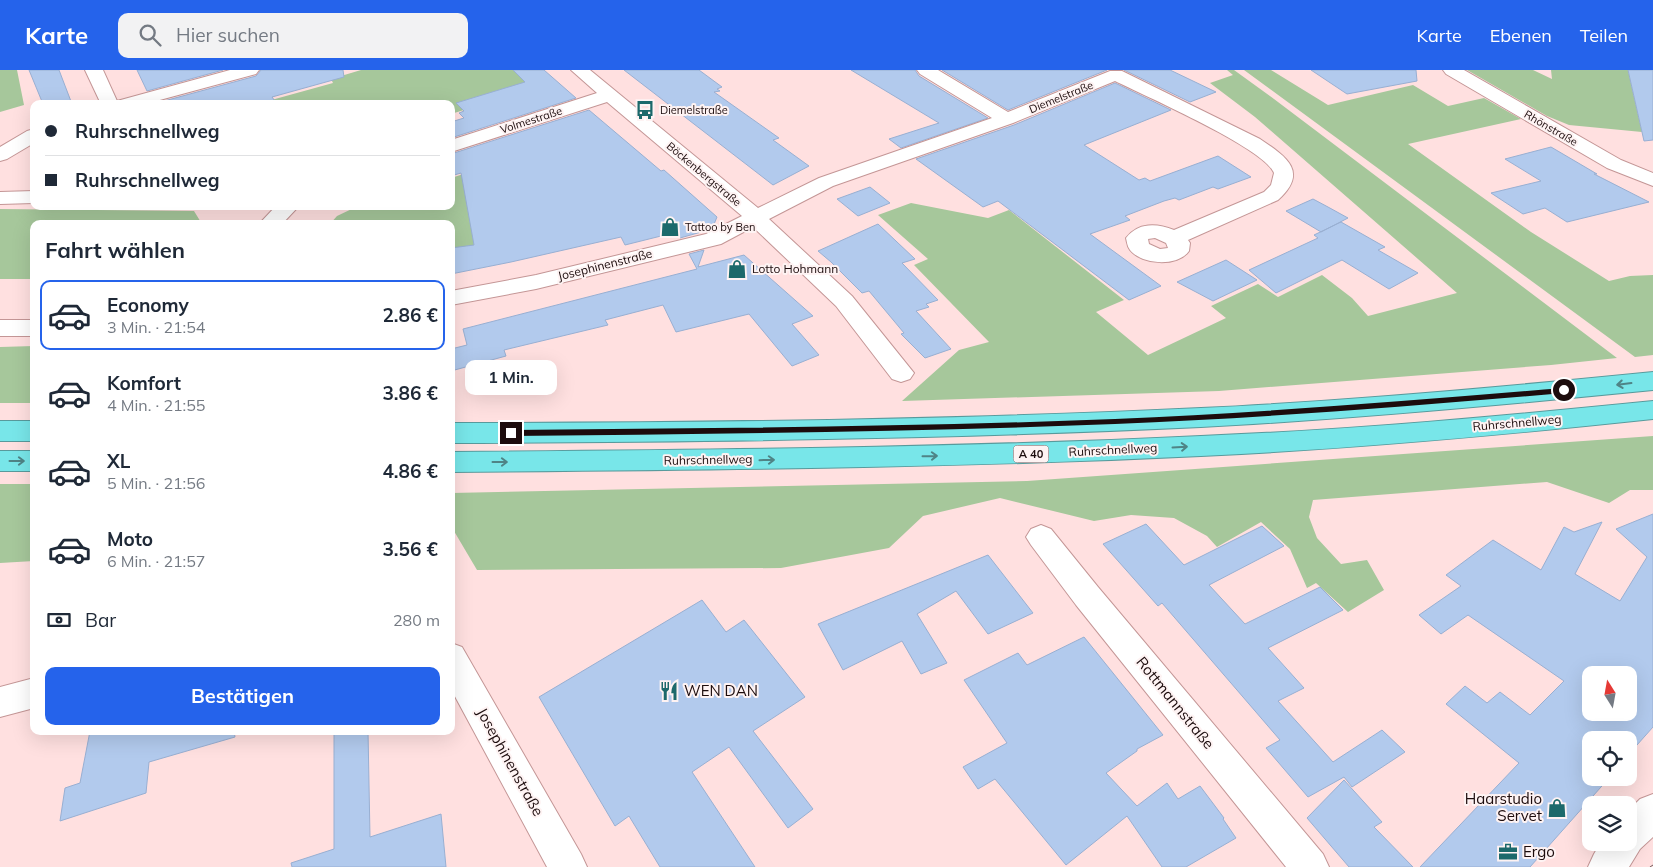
<!DOCTYPE html>
<html lang="de">
<meta charset="utf-8">
<style>
:root{--surface:#fff;--page:#f2f2f3;--text:#1f2937;--muted:#747a83;--line:#e0e1e3;--accent:#2563eb}
body{margin:0;font-family:Mulish,sans-serif;background:var(--page);color:var(--text);height:100vh;display:flex;flex-direction:column;font-size:19px;white-space:nowrap}
*{box-sizing:border-box;margin:0}
p{font-size:16px;color:var(--muted)}
.icon{flex:none;width:28px;height:28px;fill:none;stroke:currentColor;stroke-width:2;stroke-linecap:round;stroke-linejoin:round}
.map{position:relative;flex:1;overflow:hidden}
.drawer{position:absolute;left:30px;top:150px;width:425px;height:515px;display:flex;flex-direction:column;background:var(--surface);border-radius:10px;box-shadow:0 5px 20px #0002}
.drawer>*{flex:none}
.guide{position:absolute;left:30px;top:30px;width:425px;height:110px;border-radius:10px;box-shadow:0 5px 20px #0002;display:grid;align-content:center;height:110px;padding:0 15px;background:var(--surface)}
.needle{width:32px;rotate:349deg}
.controls{position:absolute;left:1582px;top:596px;display:grid;gap:10px}
.controls a{display:grid;place-items:center;width:55px;height:55px;border-radius:10px;background:var(--surface);box-shadow:0 5px 20px #0002;font-size:25px}
.end{position:absolute;width:22px;height:22px;margin:-11px;border:6px solid #1c0c0d;background:#fff;box-shadow:0 0 0 2px #fff}
.from{border-radius:50%}
.bubble{position:absolute;height:35px;border-radius:10px;background:var(--surface);box-shadow:0 5px 20px #0002;font-size:16px;font-weight:700;line-height:35px;text-align:center}
.guide b{display:flex;align-items:center;gap:18px;height:48px;font-size:19px}
.guide b+b{border-top:1px solid var(--line)}
.guide i{width:12px;height:12px;background:var(--text)}
ul{padding:0;list-style:none}
li{display:flex;align-items:center;gap:15px;height:70px;margin:0 10px 8px;padding:0 5px;border:2px solid transparent;border-radius:10px}
li div{flex:1}
li b{display:block;font-size:19px}
li em{font-style:normal;font-weight:700}
li.on{border-color:var(--accent)}
li>.icon{width:45px;height:45px;stroke-width:1.5}
h2{padding:0 15px;font-size:22px;line-height:60px}
.pay{display:flex;align-items:center;gap:12px;height:55px;padding:0 15px;font-size:19px}
.pay p{margin-inline-start:auto}
.primary-button{display:flex;gap:10px;margin-top:auto;padding:10px 15px}
.primary-button a{flex:1;height:58px;border-radius:10px;background:var(--accent);color:#fff;font-size:20px;font-weight:700;line-height:58px;text-align:center}
header{display:flex;align-items:center;gap:30px;box-sizing:border-box;height:70px;padding:0 25px;background:var(--accent);color:#fff}
header strong{font-size:24px}
nav{display:flex;gap:28px;margin-inline-start:auto;font-size:18px}
.search{width:350px;height:45px;background:var(--page);display:flex;align-items:center;gap:12px;box-sizing:border-box;padding:0 18px;border-radius:10px;color:var(--muted);font-size:19px}
.map>svg:first-child{display:block}
.green{fill:#a6c79b}
.building{fill:#b2caed;stroke:#98afd2;fill-rule:evenodd}
.lines{fill:none;stroke-linecap:round;stroke-linejoin:round}
.minor-casing{stroke:#c49696;stroke-width:2}
.tertiary-casing{stroke:#c49696;stroke-width:2}
.secondary-casing{stroke:#c49696;stroke-width:2}
.motorway-casing{stroke:#589a9c;stroke-width:2}
.minor{fill:#fff;fill-rule:evenodd}
.tertiary{fill:#fff;fill-rule:evenodd}
.secondary{fill:#fff;fill-rule:evenodd}
.motorway{fill:#78e6e9;fill-rule:evenodd}
.tram{stroke:#715c5c;stroke-width:1}
.oneway{stroke:#4f8486}
.route{fill:#1c0c0d}
.labels{text-anchor:middle;stroke-width:4;stroke-linejoin:round;paint-order:stroke}
.far-street-label{font-size:11px;fill:#1c0c0d;stroke:#fef3f3}
.far-poi-label{font-size:11px;fill:#1c0c0d;stroke:#fef3f3;text-anchor:start}
.shield{fill:#fef3f3;stroke:#605152;stroke-width:1}
.shield-label{font-size:11px;font-weight:bold;fill:#1c0c0d}
.street-label{font-size:12px;fill:#1c0c0d;stroke:#fef3f3}
.poi-label{font-size:12px;fill:#1c0c0d;stroke:#fef3f3;text-anchor:start}
.near-poi-label{font-size:15px;fill:#1c0c0d;stroke:#fef3f3;text-anchor:start}
.near-street-label{font-size:15px;fill:#1c0c0d;stroke:#fef3f3}
</style>
<header>
<strong>Karte</strong>
<div class="search"><svg class="icon" aria-label="search" viewBox="0 0 24 24"><circle cx="10" cy="10" r="6"/><path d="M15 15l6 6"/></svg>Hier suchen</div>
<nav><a>Karte</a><a>Ebenen</a><a>Teilen</a></nav>
</header>
<div class="map">
<svg width="1653" height="797" viewBox="0 0 1653 797">
<rect width="100%" height="100%" fill="#ffe0e0"/>
<!-- green -->
<path class="green" d="M0 0H17L24 35 0 42Z
M361 0H513L532 19 451 44V34H257L333 13 331 9Z
M1227 0H1234L1274 29 1617 288 1551 295 1219 321 902 331 959 280 989 272 914 195 928 189 878 145 911 133 988 148 1009 140 1124 230 1096 242 1148 285 1226 248 1211 236 1258 214 1278 227 1322 205 1352 228 1368 246 1457 223 1255 47 1210 13 1233 5Z
M1244 0H1271L1328 35 1413 15 1448 36 1484 28 1521 49 1408 74 1531 162 1609 211 1630 206 1653 205V285L1635 287Z
M1467 0H1533L1552 9 1551 0H1628L1642 62 1569 55 1547 46Z
M532 82 666 118 451 184V154H330L337 146 358 136H451V108Z
M0 139 194 141 202 154H34V209H0Z
M34 276V333H0V277Z
M1653 366V420H1630L1609 433 1547 412 1313 430 1309 447 1317 468 1341 494 1367 490 1384 520 1348 542 1316 513 1307 518 1290 479 1261 452 1217 477 1207 466 1174 448 1131 445 1094 451 1000 428 923 446 889 478 781 498 477 500 451 456V423L1027 411Z
M0 414H34V491L0 493Z"/>
<!-- building -->
<path class="building" d="M29 0H59L72 34H43Z
M137 0H223L147 21Z
M261 0H343L344 7 272 27 277 34H153L256 6Z
M513 0H544L576 28 451 68V52L464 48 459 43 464 41 456 33 525 12Z
M624 0H699L722 17 717 19 720 21 714 22 779 68 773 70 809 96 773 115Z
M851 0H915L919 6 988 48 901 78 889 69 939 53Z
M942 0H1107L1008 40Z
M1124 0H1170L1216 22 1190 32Z
M1311 0H1416L1417 11 1347 24Z
M1628 0H1653V70L1644 71Z
M1115 13 1171 40 1084 75 1139 110 1145 108 1150 111 1218 86 1251 107 1218 119 1213 117 1179 130 1175 128 1164 131 1125 146 1130 150 1090 164 1161 216 1129 230 998 131 983 137 916 89 1014 55Z
M589 40 661 101 664 100 717 147 712 159 680 168 677 162 625 175 621 167 511 192 451 204V178L474 175 461 103 451 106V84Z
M1551 77 1597 104H1594L1649 132 1567 152 1545 138 1523 144 1491 123 1541 111 1505 89Z
M870 117 890 133 858 146 837 129Z
M1313 129 1328 137 1348 148 1321 162 1286 141Z
M1341 152 1385 177 1378 180 1418 203 1389 219 1342 190 1276 223 1249 200 1318 168 1314 165Z
M878 154 915 189 902 193 938 230 926 234 929 237 916 241 951 279 925 288 901 264 904 263 869 221 862 223 831 192 818 181Z
M704 180 698 197 744 185 813 246 792 254 819 285 792 296 749 244 676 262 663 235 605 250 608 255 504 280 506 286 451 301V279L467 275 463 259 697 199 689 184Z
M1226 190 1257 210 1213 231 1177 212Z
M1653 444V657L1629 684V670H1591V708H1609L1530 797H1420L1519 693 1446 634 1465 616 1487 633 1500 622 1530 645 1564 611 1468 545 1441 564 1419 545 1461 516 1446 505 1493 470 1541 500 1564 457 1574 462 1602 452 1575 504 1620 531 1647 487 1616 459ZM1591 605H1629V642H1591Z
M1146 454 1184 495 1262 456 1284 476 1209 515 1245 554 1320 517 1343 540 1268 578 1304 618 1278 631 1333 692 1382 660 1405 682 1352 717 1344 707 1308 727 1266 678 1280 670 1162 533 1158 536 1103 474Z
M988 485 1033 543 988 564 956 521 917 544 947 593 921 604 902 571 843 600 818 554Z
M702 530 726 562 744 550 805 627 753 661 813 739 788 758 729 677 692 702 755 797H660L629 746 615 756 539 627Z
M1084 567 1163 665 1137 679V681L1106 703 1137 736 1167 713 1178 729 1200 716 1224 748 1223 749 1236 768 1186 797H1162L1127 746 1066 795 995 709 978 719 963 697 1007 673 964 610 1018 583 1027 595Z
M90 661H234L235 667 149 692 146 723 60 751 65 718 80 713Z
M334 661H368L370 767 441 744 446 797H292L291 793 334 779Z
M1344 710 1382 752 1374 757 1413 797H1349L1307 748Z"/>
<g class="lines">
<!-- minor casing -->
<g class="minor-casing">
<path id="minor" d="M85 0H103L117 31 230 0H259L256 4 145 34H101Z
M571 0H590L758 138 819 108 992 48 920 4 917 0H938L1008 42 1110 1H1122L1260 69C1287 87 1309 102 1278 130L1188 170 1190 173 1189 181C1178 197 1142 195 1130 180 1127 176 1127 172 1126 168 1138 152 1157 153 1174 160L1264 122 1271 115 1274 103C1264 78 1145 26 1115 11L1013 53 833 116 769 149 852 226 914 303 910 309 901 312 892 309 836 236 753 157 721 174 536 219 451 235V221L536 205 706 164 742 146 607 32 451 82V70L597 23ZM1155 168 1166 173 1168 178 1160 179 1149 174 1148 169Z
M1443 0H1464L1621 90 1653 103V116L1607 98 1446 4Z
M34 59V73L7 89 0 91V77L27 61Z
M34 121V133L0 134V122Z
M276 136H299L282 154H259Z
M1041 455 1051 459 1098 517 1323 784 1329 797H1286L1076 535 1031 475 1026 467 1031 459Z
M34 608V638L0 647V617Z"/>
</g>
<!-- tertiary casing -->
<g class="tertiary-casing">
<path id="tertiary" d="M0 250H34V266H0Z
M451 573 462 577 581 784 587 797H547L451 619Z"/>
</g>
<!-- secondary casing -->
<g class="secondary-casing">
<path id="secondary" d="M1653 724V767L1640 779 1629 797H1588L1594 784 1601 772H1629V740L1640 729Z"/>
</g>
<!-- motorway casing -->
<g class="motorway-casing">
<path id="motorway" d="M1653 302V320C1503 335 1352 349 1201 357 951 369 701 372 451 373V353C701 353 951 350 1201 338 1352 331 1503 317 1653 302Z
M1653 331V349C1503 365 1352 379 1201 386 951 398 701 400 451 402V382C701 380 951 378 1201 366 1352 360 1503 346 1653 331Z
M0 351H34V371H0Z
M0 381H34V401H0Z"/>
</g>
<!-- minor -->
<use href="#minor" class="minor"/>
<!-- tertiary -->
<use href="#tertiary" class="tertiary"/>
<!-- secondary -->
<use href="#secondary" class="secondary"/>
<!-- motorway -->
<use href="#motorway" class="motorway"/>
<!-- tram -->
<path class="tram" d="M1650 797 1653 795"/>
</g>
<!-- one-way arrows -->
<defs><path id="oneway-shaft" d="M-6 0H5M1.5-3L5.5 0L1.5 3" fill="none" stroke-width="1.6" stroke-linecap="round" stroke-linejoin="round" transform="scale(1.25)"/></defs>
<g class="oneway">
<use href="#oneway-shaft" transform="translate(1624 314) rotate(173)"/>
<use href="#oneway-shaft" transform="translate(1180 377) rotate(-3)"/>
<use href="#oneway-shaft" transform="translate(930 386) rotate(-1)"/>
<use href="#oneway-shaft" transform="translate(767 390) rotate(-1)"/>
<use href="#oneway-shaft" transform="translate(17 391)"/>
<use href="#oneway-shaft" transform="translate(500 392)"/>
</g>
<!-- route -->
<path class="route" d="M1564 318 1567 320 1564 323C1414 336 1265 348 1115 354 914 362 713 364 511 366L507 363 511 360C713 358 914 357 1115 349 1265 343 1414 330 1564 318Z"/>
<!-- icons -->
<defs>
<g id="bus-bare" transform="scale(1.5)"><path d="M-5-6H5V4H4V6H2V4H-2V6H-4V4H-5ZM-3.5-4V0h7V-4ZM-3.5 1.2v1.5H-2V1.2ZM2 1.2v1.5H3.5V1.2Z" fill="#1c696b" stroke="#fef3f3" stroke-width="2.5" paint-order="stroke"/></g>
<g id="shop-bare" transform="scale(1.5)"><path d="M-5-2.5h2.3a2.7 3.5 0 0 1 5.4 0H5L5.5 6h-11ZM-1.5-2.5h3a1.5 2.3 0 0 0-3 0Z" fill="#1c696b" stroke="#fef3f3" stroke-width="2.5" paint-order="stroke"/></g>
<g id="restaurant-bare" transform="scale(1.5)"><path d="M-5-6h1v4h1v-4h1v4h1v-4h1v5L-1.5 .5V6h-2V.5L-5-1ZM5-6V6H3V1.5H1.5Q1.5-4 5-6Z" fill="#1c696b" stroke="#fef3f3" stroke-width="2.5" paint-order="stroke"/></g>
<g id="office-bare" transform="scale(1.5)"><path d="M-6-3h4V-5.5h4V-3h4V5H-6ZM-1-4.5V-3h2v-1.5ZM-6 0V1H6V0Z" fill="#1c696b" stroke="#fef3f3" stroke-width="2.5" paint-order="stroke"/></g>
</defs>
<g fill-rule="evenodd">
<use href="#bus-bare" x="645" y="40"/>
<use href="#shop-bare" x="670" y="157"/>
<use href="#shop-bare" x="737" y="199"/>
<use href="#restaurant-bare" x="669" y="621"/>
<use href="#shop-bare" x="1557" y="738"/>
<use href="#office-bare" x="1508" y="782"/>
</g>
<g class="labels">
<!-- far-street labels -->
<g class="far-street-label">
<text transform="translate(1061 27) rotate(-22)" y="4">Diemelstraße</text>
<text transform="translate(531 50) rotate(-18)" y="4">Volmestraße</text>
<text transform="translate(1551 58) rotate(30)" y="4">Rhönstraße</text>
<text transform="translate(704 104) rotate(40)" y="4">Böckenbergstraße</text>
</g>
<!-- far-poi labels -->
<g class="far-poi-label">
<text x="660" y="44">Diemelstraße</text>
<text x="685" y="161">Tattoo by Ben</text>
</g>
<!-- shield labels -->
<rect class="shield" x="1013.5" y="375.5" width="35" height="17" rx="4"/>
<g class="shield-label">
<text x="1031" y="388">A 40</text>
</g>
<!-- street labels -->
<g class="street-label">
<text transform="translate(605 195) rotate(-14)" y="4">Josephinenstraße</text>
<text transform="translate(1517 353) rotate(-5)" y="4">Ruhrschnellweg</text>
<text transform="translate(1113 380) rotate(-3)" y="4">Ruhrschnellweg</text>
<text transform="translate(708 390) rotate(-1)" y="4">Ruhrschnellweg</text>
</g>
<!-- poi labels -->
<g class="poi-label">
<text x="752" y="203">Lotto Hohmann</text>
</g>
<!-- near-poi labels -->
<g class="near-poi-label">
<text x="684" y="626">WEN DAN</text>
<text x="1542" y="734" text-anchor="end">Haarstudio<tspan x="1542" dy="17">Servet</tspan></text>
<text x="1523" y="787">Ergo</text>
</g>
<!-- near-street labels -->
<g class="near-street-label">
<text transform="translate(1175 633) rotate(51)" y="5">Rottmannstraße</text>
<text transform="translate(510 692) rotate(61)" y="5">Josephinenstraße</text>
</g>
</g>
</svg>
<div class="controls">
<a><svg class="needle" viewBox="-14 -14 28 28"><path d="M0-13l5 13h-10z" fill="#e53935"/><path d="M0 13l5-13h-10z" fill="#747a83"/></svg></a>
<a><svg class="icon" aria-label="locate" viewBox="0 0 24 24"><circle cx="12" cy="12" r="6"/><path d="M12 2v4M12 18v4M2 12h4M18 12h4"/></svg></a>
<a><svg class="icon" aria-label="layers" viewBox="0 0 24 24"><path d="M12 4l9 5-9 5-9-5zM3 14l9 5 9-5"/></svg></a>
</div>
<i class="end from" style="left:1564px;top:320px"></i>
<i class="end" style="left:511px;top:363px"></i>
<div class="bubble" style="left:465px;top:290px;width:92px">1 Min.</div>
<div class="guide">
<b><i class="from"></i>Ruhrschnellweg</b>
<b><i></i>Ruhrschnellweg</b>
</div>
<section class="drawer">
<h2>Fahrt wählen</h2>
<ul>
<li class="on"><svg class="icon" aria-label="car" viewBox="0 0 24 24"><path d="M5 17H2v-5l4-1 3-4h7l3 4 3 1v5h-3M9 17h6M6 11h13"/><circle cx="7" cy="17" r="2"/><circle cx="17" cy="17" r="2"/></svg><div><b>Economy</b><p>3 Min. · 21:54</p></div><em>2.86 €</em></li>
<li><svg class="icon" aria-label="car" viewBox="0 0 24 24"><path d="M5 17H2v-5l4-1 3-4h7l3 4 3 1v5h-3M9 17h6M6 11h13"/><circle cx="7" cy="17" r="2"/><circle cx="17" cy="17" r="2"/></svg><div><b>Komfort</b><p>4 Min. · 21:55</p></div><em>3.86 €</em></li>
<li><svg class="icon" aria-label="car" viewBox="0 0 24 24"><path d="M5 17H2v-5l4-1 3-4h7l3 4 3 1v5h-3M9 17h6M6 11h13"/><circle cx="7" cy="17" r="2"/><circle cx="17" cy="17" r="2"/></svg><div><b>XL</b><p>5 Min. · 21:56</p></div><em>4.86 €</em></li>
<li><svg class="icon" aria-label="car" viewBox="0 0 24 24"><path d="M5 17H2v-5l4-1 3-4h7l3 4 3 1v5h-3M9 17h6M6 11h13"/><circle cx="7" cy="17" r="2"/><circle cx="17" cy="17" r="2"/></svg><div><b>Moto</b><p>6 Min. · 21:57</p></div><em>3.56 €</em></li>
</ul>
<div class="pay"><svg class="icon" aria-label="cash" viewBox="0 0 24 24"><path d="M3 7h18v10H3z"/><circle cx="12" cy="12" r="2"/></svg>Bar<p>280 m</p></div>
<div class="primary-button"><a>Bestätigen</a></div>
</section>
</div>
